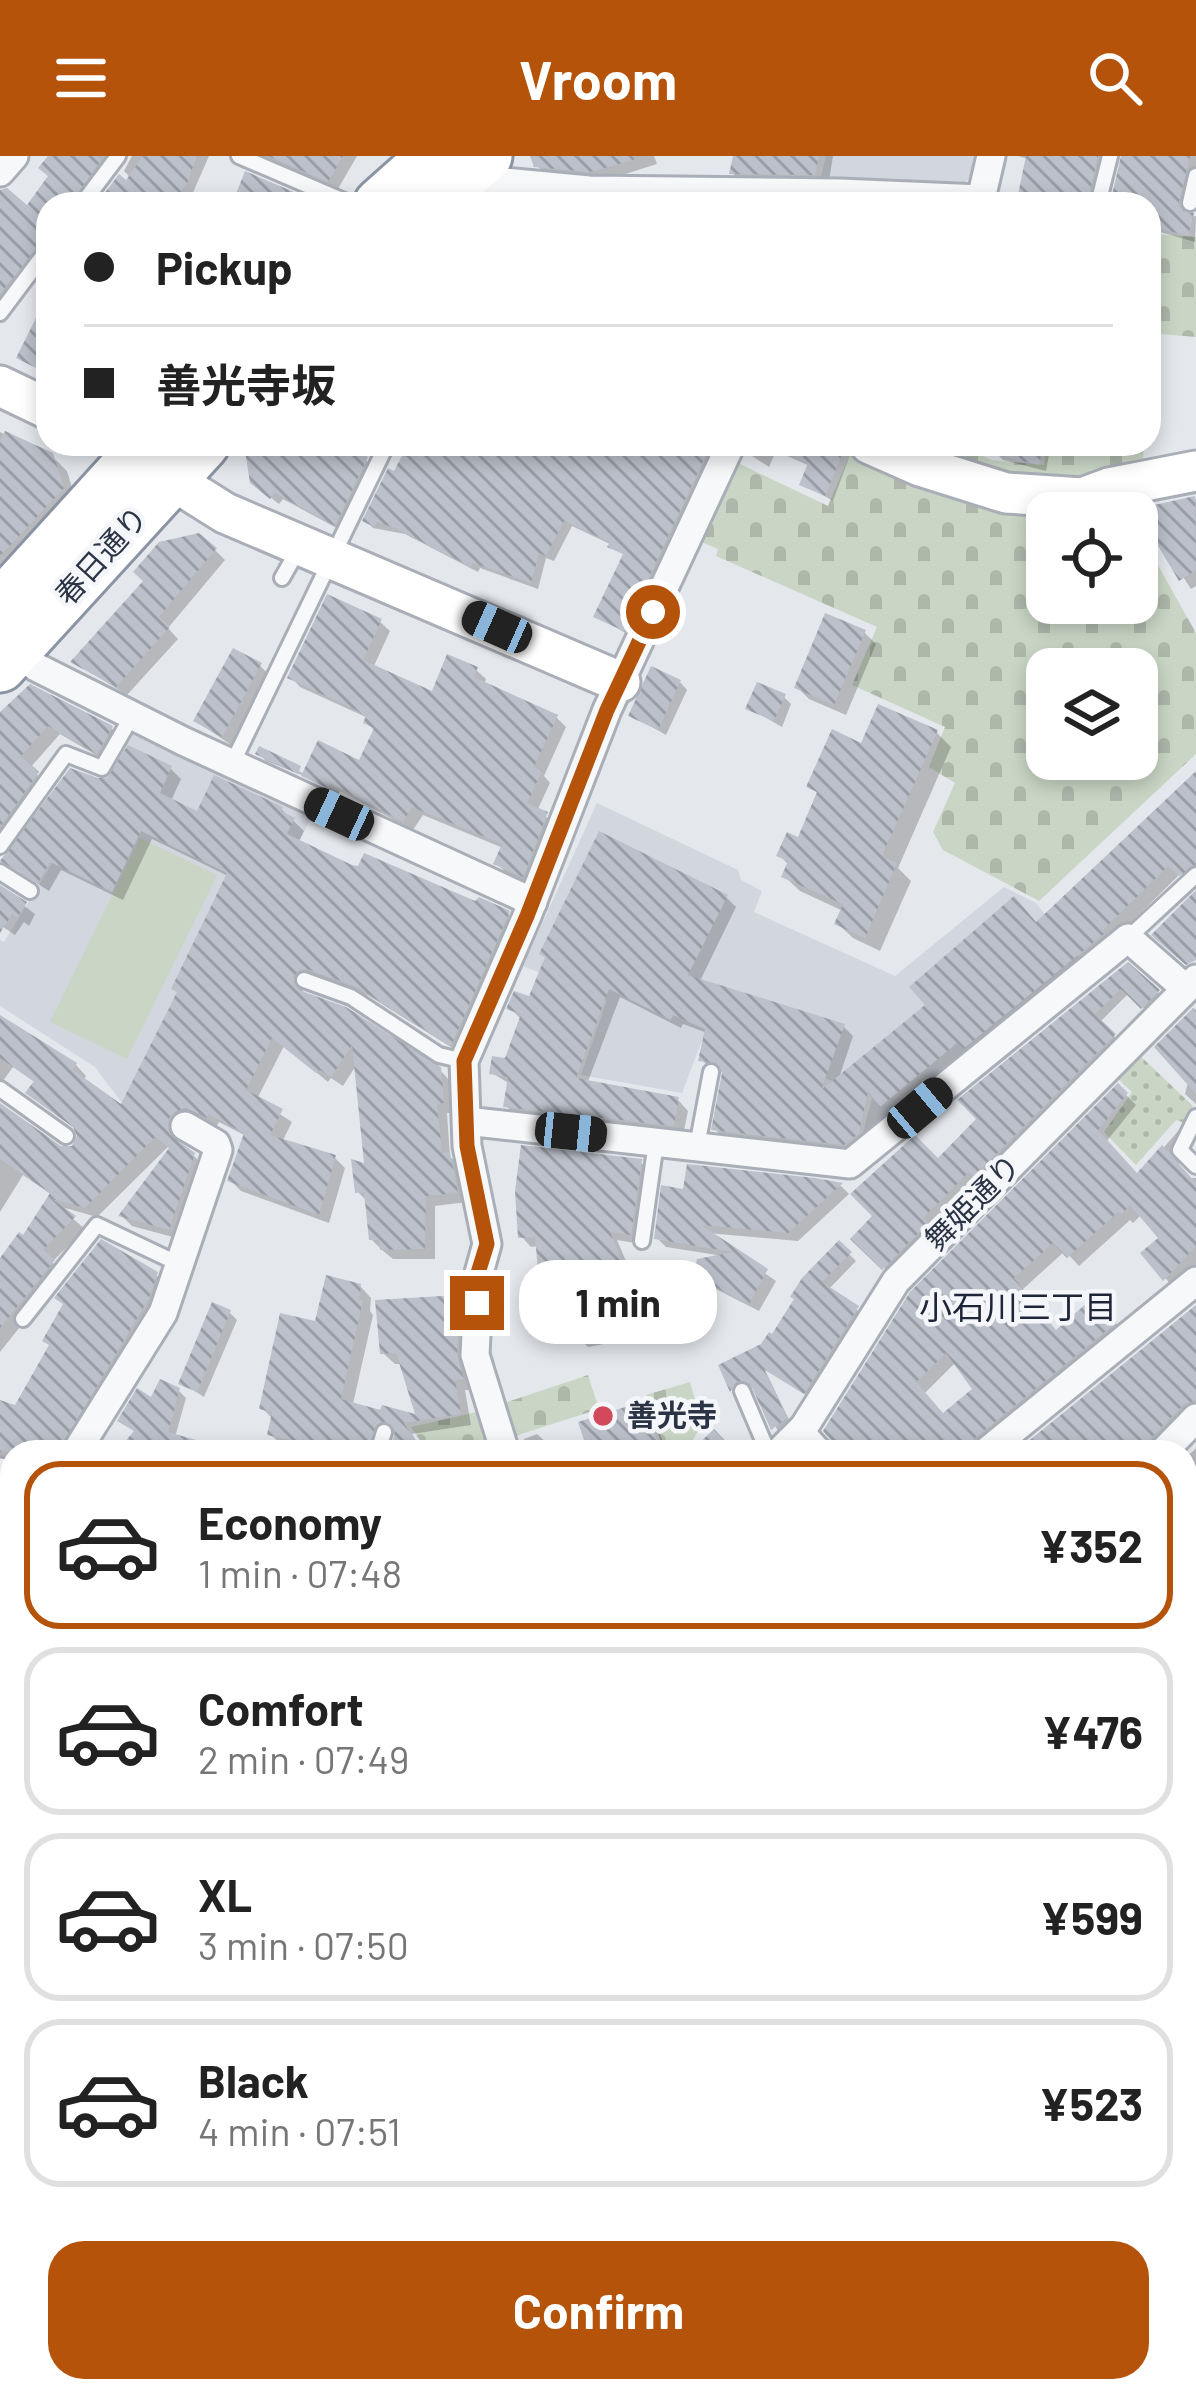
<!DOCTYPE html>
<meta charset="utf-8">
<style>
:root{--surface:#fff;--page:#f2f2f2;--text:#222;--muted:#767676;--line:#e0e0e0;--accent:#b45309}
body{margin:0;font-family:Barlow,"Noto Sans JP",sans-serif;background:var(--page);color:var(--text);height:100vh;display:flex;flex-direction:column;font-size:45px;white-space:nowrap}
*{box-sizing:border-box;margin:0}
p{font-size:39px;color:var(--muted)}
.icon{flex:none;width:66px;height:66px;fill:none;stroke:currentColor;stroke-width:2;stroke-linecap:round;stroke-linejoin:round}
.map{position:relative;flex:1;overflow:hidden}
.panel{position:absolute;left:0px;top:1284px;width:1197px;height:963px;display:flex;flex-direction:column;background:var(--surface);border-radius:36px 36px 0 0;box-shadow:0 6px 18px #0003}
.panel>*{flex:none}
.guide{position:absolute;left:36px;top:36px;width:1125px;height:264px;border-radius:36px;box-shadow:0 6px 18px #0003;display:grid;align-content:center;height:264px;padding:0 48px;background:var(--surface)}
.fabs{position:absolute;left:1026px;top:336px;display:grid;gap:24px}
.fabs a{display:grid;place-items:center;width:132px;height:132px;border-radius:24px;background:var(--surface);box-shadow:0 6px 18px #0003;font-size:60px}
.end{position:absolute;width:54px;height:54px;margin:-27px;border:15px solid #b45309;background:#fff;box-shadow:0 0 0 6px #fff}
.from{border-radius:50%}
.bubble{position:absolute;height:84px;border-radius:36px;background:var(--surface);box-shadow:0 6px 18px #0003;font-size:39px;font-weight:700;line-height:84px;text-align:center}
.car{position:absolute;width:36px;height:72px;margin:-36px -18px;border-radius:15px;box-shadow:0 0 9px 3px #0007;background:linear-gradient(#222 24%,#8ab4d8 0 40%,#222 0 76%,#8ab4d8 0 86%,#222 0)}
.guide b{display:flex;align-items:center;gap:42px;height:114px;font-size:45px}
.guide b+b{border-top:3px solid var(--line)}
.guide i{width:30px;height:30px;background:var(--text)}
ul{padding:21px 0 0;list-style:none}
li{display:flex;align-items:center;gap:36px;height:168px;margin:0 24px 18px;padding:0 24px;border:6px solid var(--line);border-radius:36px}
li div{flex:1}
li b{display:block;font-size:45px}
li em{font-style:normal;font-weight:700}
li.current{border-color:var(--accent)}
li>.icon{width:108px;height:108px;stroke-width:1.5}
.primary-button{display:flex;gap:24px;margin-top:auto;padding:24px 48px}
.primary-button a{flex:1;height:138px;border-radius:36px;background:var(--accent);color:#fff;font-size:48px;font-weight:700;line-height:138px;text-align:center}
header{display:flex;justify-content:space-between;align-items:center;height:156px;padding:0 48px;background:var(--accent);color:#fff;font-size:54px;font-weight:700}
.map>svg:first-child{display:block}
.built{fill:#d2d6de}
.cemetery{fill:url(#cemetery-stones);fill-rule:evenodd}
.park{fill:url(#park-dots)}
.garden{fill:#c9d6c5}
.shadow{fill:#0003;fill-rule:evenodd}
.building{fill:url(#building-back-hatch);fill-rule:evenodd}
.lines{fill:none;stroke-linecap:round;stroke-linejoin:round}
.lane-casing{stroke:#a9aeb7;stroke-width:20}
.street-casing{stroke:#a9aeb7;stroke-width:33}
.secondary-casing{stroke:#a9aeb7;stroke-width:45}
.highway-casing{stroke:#8b94a3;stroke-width:57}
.lane{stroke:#f7f8fa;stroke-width:14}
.street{stroke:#f7f8fa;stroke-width:27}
.secondary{stroke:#fff;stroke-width:39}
.highway{stroke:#fff;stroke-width:51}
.route{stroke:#b45309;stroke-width:15}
.poi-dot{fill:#d1495b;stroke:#f4f6f9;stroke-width:4.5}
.labels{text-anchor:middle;stroke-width:9;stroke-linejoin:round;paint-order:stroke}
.street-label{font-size:30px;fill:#2b3445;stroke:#f4f6f9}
.poi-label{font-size:30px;font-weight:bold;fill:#2b3445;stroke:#f4f6f9;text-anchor:start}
.neighbourhood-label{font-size:33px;fill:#1d2536;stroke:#f4f6f9}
</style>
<header><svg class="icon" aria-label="menu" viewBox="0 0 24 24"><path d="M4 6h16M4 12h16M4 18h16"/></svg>Vroom<svg class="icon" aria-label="search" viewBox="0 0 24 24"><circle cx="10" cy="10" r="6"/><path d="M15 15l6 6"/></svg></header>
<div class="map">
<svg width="1196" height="2246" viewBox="0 0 1196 2246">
<defs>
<pattern id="cemetery-stones" width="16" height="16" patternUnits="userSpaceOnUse" patternTransform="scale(3)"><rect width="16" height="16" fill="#c9d6c5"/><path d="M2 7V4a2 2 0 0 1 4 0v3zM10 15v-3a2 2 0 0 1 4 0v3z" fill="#adb8ab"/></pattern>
<pattern id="park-dots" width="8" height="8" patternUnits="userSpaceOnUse" patternTransform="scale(3)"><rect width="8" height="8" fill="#c9d6c5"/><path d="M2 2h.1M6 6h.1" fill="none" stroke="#adb8ab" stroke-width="1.8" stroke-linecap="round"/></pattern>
<pattern id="building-back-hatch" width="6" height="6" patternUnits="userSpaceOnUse" patternTransform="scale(3)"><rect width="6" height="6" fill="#bbc0ca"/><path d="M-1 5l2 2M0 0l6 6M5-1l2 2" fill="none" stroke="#989da6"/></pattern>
</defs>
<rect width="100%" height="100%" fill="#e4e7ec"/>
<!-- built -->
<path class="built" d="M826 0H979L976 19 965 26 821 21Z
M134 573 313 658 213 857 244 874 197 963 170 951 122 947 95 911 0 850V784L4 786Z
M597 647 738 714 741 724 762 735 754 756 895 820 1004 731 1036 747 1081 804 858 996 872 942 867 936 703 882 682 937 581 919 607 844 523 810Z
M1185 1730 1196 1731V1964H1185Z"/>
<!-- cemetery -->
<path class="cemetery" d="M1153 78 1196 81V181L1149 177Z
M1046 288H1144L1143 304 1091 314 1077 327 1001 326 952 308 960 291 992 304 1044 309Z
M851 296 904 319 1093 357 1127 355 1128 357H1047V447H1137V372L1196 477V598L1039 745 943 694 933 676 955 627 929 611 945 571 852 529 877 471 716 400 718 393 699 385 736 306 828 350ZM1047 513H1137V603H1047Z
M588 1219 599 1253 515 1280 504 1247Z
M690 1226 702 1268 686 1296H664L646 1239Z
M481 1255 497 1296H428L411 1271Z"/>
<!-- park -->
<path class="park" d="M1135 895 1193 950 1185 967 1176 964 1136 1009 1104 976 1132 936 1112 917Z"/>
<!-- garden -->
<path class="garden" d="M140 682 217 719 127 903 50 866Z"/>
<!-- shadow -->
<path class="shadow" d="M51 0H121L85 48H48V98L0 163V43L27 53 52 21Z
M132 0H209L188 48H113L131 22 124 15Z
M258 0H357L338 33Z
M540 0H654L657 8 606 24 546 18 536 9Z
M736 0H833L828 31 746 30 732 17Z
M1018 0H1110L1095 48H1019L1028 3Z
M1124 0H1196V20L1185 55 1188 61 1196 60 1195 86 1160 76 1149 132V48H1113Z
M247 19 315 48H231Z
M1149 134 1156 141 1149 215Z
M0 276 52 300 67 315 77 348 0 427Z
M253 288H374L362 301 374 311 342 375 283 343 279 348 261 334Z
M411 288H725L632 481 597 460 625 400 612 389 572 370 554 405 546 402 538 433 480 412 478 416 405 378 373 372 366 364Z
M751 288H854L833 345 803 328 810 310 776 295 769 311 749 298Z
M998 288H1051L1046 315 1003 304 996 297Z
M1196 343V430L1191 433 1140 355Z
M215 394 225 404 168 472 178 483 127 539 74 506Z
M380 466 390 475 373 512 433 539 476 514 486 523 484 529 556 561 566 571 544 620 550 627 537 655 556 668 532 729 506 717 497 707 503 692 423 659 413 674 340 635 338 639 307 621 266 605 259 598 305 618 361 608 376 576 366 566 368 562 300 531 291 521Z
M864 476 876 488 846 559 809 543 797 531Z
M260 510 272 521 234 591 196 565Z
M680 526 687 534 666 579 631 559Z
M784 541 791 548 782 571 749 552Z
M0 563 111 572 122 583 108 606 60 578 30 612 48 629 9 683 0 676Z
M936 576 951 591 898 712 911 725 880 795 853 782 837 767 843 755 800 735 784 720 789 709 779 699 800 685 819 639 810 630 863 591Z
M171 613 181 623 171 645 199 659 281 653 304 675 298 687 351 711 508 758 518 768 462 898 369 840 319 823 308 824 302 833 305 839 439 913 450 925 454 957H447L450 1001 460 1010 467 1046 435 1050V1103H393L382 1094 371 1083 368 1046 358 1036 367 1011 357 908 343 930 331 922 328 926 284 890 257 943 292 966 282 986 334 1001 345 1012 329 1067 241 1035 230 1024 246 980 219 966 217 970 196 961 180 970 177 982 97 1061 58 1050 85 1073 52 1106 63 1117 0 1196V1106L24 1084 52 1039 23 1019 0 1056V949L58 992 73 993 80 983 77 974 40 947 36 927 13 911 0 929V862L76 909 86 920 83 925 122 952 180 838 228 720 152 683 123 744 61 714 49 735 19 716 97 626Z
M1196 618V724L1191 728 1181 717 1110 787 856 998 725 984 715 973 725 916 712 914 702 904 707 877 683 868 681 872 620 841 587 928 678 944 688 955 683 979 517 960 506 950 510 928 492 917 507 906 520 862 510 852 726 741 736 751 700 825 843 870 853 880 838 925 1037 770Z
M0 732 35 758 29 770 24 766 15 779 0 769Z
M1127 809 1164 842 1149 858 1129 837 1100 866 1120 887 982 1024 978 1020 927 1070 933 1076 891 1118 854 1083 938 1006Z
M1196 853V948L1185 938 1188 926 1158 891Z
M1118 931 1136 949 1106 986 1138 1021 1179 974 1188 983 1178 1010 1189 1022H1196V1108L1175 1133 1144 1098 1162 1082 1142 1058 1133 1067 1130 1064 1079 1110 1065 1095 1022 1134 1057 1178 1105 1154 1125 1178 982 1296H840ZM956 1206 976 1233 944 1260 924 1238Z
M193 999 204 1010 180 1083 132 1070 122 1060Z
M640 1006 651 1016 641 1088 617 1084 632 1119 647 1116 657 1126 661 1144 628 1151 635 1182 588 1191 578 1181 567 1122 552 1124 541 1113 539 1090 531 1091 521 1080Z
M690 1011 841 1030 849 1038 798 1085 707 1077 776 1125 759 1155 706 1128 697 1119 723 1100 666 1091 657 1082 686 1037Z
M839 1088 856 1105 828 1134 864 1159 811 1242 765 1214 792 1270 780 1279 755 1232 744 1231 738 1240 722 1211 773 1182Z
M156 1119 168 1130 73 1296H12V1309H0V1247L16 1253Z
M360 1130 371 1142 370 1155 373 1159 353 1248 419 1262 402 1208H395L383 1197 459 1142 470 1153 473 1234H465L471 1269 412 1278 423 1296H393L398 1276 384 1283 381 1296H312L282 1289 270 1278 274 1264 262 1252 317 1168Z
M1196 1151V1259L1153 1296H1020Z
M229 1156 237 1164 204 1241 182 1227Z
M178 1234 186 1242 175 1281 225 1296H139L127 1288 136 1277 121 1264Z
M643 1248 654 1259 666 1296H560L588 1287Z
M537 1278 548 1288 550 1296H528L524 1283Z
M1196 1292V1433L1185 1462V1303Z
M0 1335 12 1337V1472L3 1510 12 1512V1669L0 1672Z
M1185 1485 1196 1487V1554L1186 1552 1185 1555Z
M1190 1646H1196V1710L1185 1713V1657L1189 1658Z
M1185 1751 1196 1761V1807H1191L1190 1838H1196V1944H1185Z
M0 1859 12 1863V1907H0Z
M12 1974V2035L0 2024V1987Z
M1185 2012 1196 2013V2246H928L929 2235H1185Z
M0 2065H12V2129L0 2118Z
M0 2178 12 2179V2217L0 2205Z
M32 2235H103V2241L36 2239Z
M165 2235H241L233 2245 174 2244Z
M260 2235H329L321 2246H271Z
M346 2235H494L487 2246H357Z
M510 2235H663L653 2246H512Z
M678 2235H890L889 2246H675Z"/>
<!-- building -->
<path class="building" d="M48 0H97L101 4 71 48H48V79L0 138V34L7 32 27 49 48 20 38 12Z
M143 0H197L187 27 172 48H102L107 40 104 38 119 18 126 24Z
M268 0H343L328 26Z
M530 0H634V4L590 16 534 11Z
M733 0H819L815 19 729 18Z
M1026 0H1098L1087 48H1016Z
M1121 0H1190L1179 46 1183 56 1194 57 1188 80 1149 70V48H1110Z
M245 15 317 46 232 48Z
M48 138V218L16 202Z
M5 275 53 297 64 332 0 400V285Z
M244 288H344L368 301 335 370 275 337 270 343 250 327Z
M408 288H711L624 475 593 461 623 398 607 391 610 386 564 365 546 400 539 397 531 427 473 407 471 411 395 372 377 366 374 371 362 365 388 312 394 315Z
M765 288H846L825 340 799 329 808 307Z
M982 288H1044L1039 309 981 295Z
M1195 340 1196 414 1179 425 1136 353Z
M199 377 217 392 159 461 170 471 116 531 70 506 143 425 133 416 159 386Z
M327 438 382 463 363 504 432 535 447 498 478 511 474 521 558 559 534 611 542 615 527 647 548 656 523 721 493 708 502 688 412 651 403 666 330 627 328 632 301 620 318 584 359 604 374 572 363 567 366 560 356 554 287 522Z
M825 457 866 474 834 549 794 532Z
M233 492 262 507 222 581 193 565Z
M651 510 681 524 658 574 628 560Z
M757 526 786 538 774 565 745 553Z
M30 528 113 570 97 598 48 570 21 600 39 616 0 671V556Z
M878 548 938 574 882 700 897 707 865 782 834 768 843 748 781 721 788 705 776 700 787 676 798 681 817 636 806 631 832 573 861 587Z
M128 589 172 610 160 637 197 655 214 619 283 651 281 655 295 662 287 678 352 709 358 710 364 697 475 745 479 741 510 755 451 890 355 830 307 813 298 815 293 821 299 834 346 851 441 911 444 947 437 948 442 997 450 996 458 1037 426 1040 425 1093 380 1094 379 1084H369L364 1036 355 1037 351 1003 364 1007 352 889 331 921 320 914 316 917 272 882 246 934 283 953 270 979 336 999 319 1059 227 1025 244 977 208 958 207 962 186 952 177 954 169 962V978L195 997 169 1074 118 1060 169 992 155 981 85 1052 52 1043 76 1060 43 1094 55 1104 0 1172V1102L19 1076 23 1079 50 1037 0 1003V947L61 990H72L77 980 73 971 25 937 34 925 0 902V859L77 907 73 914 121 948 177 836 171 833 227 717 141 675 112 736 50 706 38 727 0 705 70 612 98 622H107Z
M259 590 301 610 298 618 255 598Z
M1196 615V708L1179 720 1168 710 1102 775 1105 777 963 893 957 887 880 951 868 936 859 977 844 989 711 974 722 917 717 907 698 905 705 873 673 859 671 864 609 833 576 922 679 941 674 970 503 951 508 921 489 918 492 900 505 902 521 858 506 853 514 835 529 840 545 801 539 798 599 675 728 739 688 819 845 868 821 934 925 849 909 831 1014 740 1036 766Z
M0 729 27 746 18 761 12 758 0 777Z
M1196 734V804L1186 809 1151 779Z
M1128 806 1160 834 1141 853 1121 833 1095 858 1116 878 974 1020 969 1016 923 1062 928 1067 882 1114 850 1083 872 1060 850 1038 915 979 938 1002 976 963 957 944Z
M1193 852 1196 855V938L1154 891Z
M1118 927 1128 937 1098 974 1137 1017 1162 989 1196 1027V1090L1163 1125 1140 1097 1158 1082 1130 1049 1121 1059 1118 1056 1067 1102 1053 1087 1014 1122 1056 1174 1095 1140 1117 1166 975 1282 968 1296H841L823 1275 910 1136ZM946 1197 972 1233 943 1257 916 1226Z
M521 989 642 1003 631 1079 610 1076 627 1117 648 1113 652 1134 620 1141 626 1172 575 1182 562 1112 538 1115 535 1081 518 1082 515 1035Z
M687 1008 815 1022 843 1027 788 1077 701 1069 768 1113 749 1148 693 1120 697 1103 733 1096 654 1083 661 1029 683 1033Z
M101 1083 158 1116 149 1142 58 1296H0V1244L15 1249 49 1189 42 1185 63 1148 54 1142Z
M839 1084 852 1096 822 1126 859 1150 804 1238 764 1213 787 1262 771 1274 750 1227 737 1225 730 1236 718 1209 761 1188 769 1176 772 1178 794 1143 790 1141 802 1122Z
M326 1119 361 1128 359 1144H363L341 1243 380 1254 382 1249 415 1258 396 1197 380 1198 375 1144 460 1139 457 1199 464 1223 455 1224 461 1258 404 1267 422 1296H390L395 1275 386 1265 376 1269 367 1296H348L267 1279 272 1256 259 1253 280 1157 315 1165Z
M212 1146 231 1154 197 1236 178 1228Z
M1196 1149V1244L1183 1249 1150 1283 1145 1296H1015Z
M160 1223 180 1232 168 1276 220 1291 219 1296H146L123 1288 134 1275 117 1265 137 1232 151 1241Z
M644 1245 661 1296H588L578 1266Z
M714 1273 736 1296H690Z"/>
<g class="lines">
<!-- lane casing -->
<g class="lane-casing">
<path id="lane" d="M239 0 351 48
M1190 47 1196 20
M82 48 118 0
M1098 48 1110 0
M0 157 48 93
M282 422 298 394
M233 606 387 288
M0 690 66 598 102 612 132 560
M0 716 30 735
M1128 782 1196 719
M304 824 351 841 439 899 464 905
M0 933 66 980
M1196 961 1180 994 1196 1010
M697 990 711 916
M642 1085 656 986
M23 1163 97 1069 177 1107
M742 1235 765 1289 758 1296
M804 1271 827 1296
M378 1296 384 1276
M1185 1463 1196 1427
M6 1494 12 1471"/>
</g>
<!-- street casing -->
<g class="street-casing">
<path id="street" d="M0 16 14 0
M461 22 589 34 840 37 981 43 991 0
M16 494 36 511 183 585 533 746
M466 965 850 1008 1128 782 1186 833
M76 1296 163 1157 218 994 216 988 185 970
M505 1296 475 1199 479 1117 487 1088 467 990 464 905 527 760 607 554 731 288
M779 1296 804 1271 896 1125 1196 823
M986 1296 1196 1125
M1163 1296 1196 1262
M0 1316 12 1318
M1185 1465 1196 1466
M0 1675 12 1677
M1185 1718H1196
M1185 1977 1196 1978
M325 2235V2246
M657 2235V2246
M237 2246 238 2235
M490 2246 491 2235
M897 2246 898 2235"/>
</g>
<!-- secondary casing -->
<g class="secondary-casing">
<path id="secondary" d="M0 230 48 253
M870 288 920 310 1006 337 1082 342 1109 332 1196 315
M147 308 225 357 620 526
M1185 1600 1196 1592
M0 1934H12"/>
</g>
<!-- highway casing -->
<g class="highway-casing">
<path id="highway" d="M380 48 434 0
M428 48 486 0
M0 451 148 288
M0 510 203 288"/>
</g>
<!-- lane -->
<use href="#lane" class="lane"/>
<!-- street -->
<use href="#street" class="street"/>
<!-- secondary -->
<use href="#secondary" class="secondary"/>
<!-- highway -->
<use href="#highway" class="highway"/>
</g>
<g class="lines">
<!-- route -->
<path class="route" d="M477 1147 478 1117 487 1088 467 990 464 905 527 760 607 554 653 456"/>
</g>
<!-- markers -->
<circle class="poi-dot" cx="603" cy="1260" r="12"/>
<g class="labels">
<!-- street labels -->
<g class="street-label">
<text transform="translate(102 400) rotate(-48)" y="10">春日通り</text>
<text transform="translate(973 1047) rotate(-45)" y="10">舞姫通り</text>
</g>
<!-- poi labels -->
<g class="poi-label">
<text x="627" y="1270">善光寺</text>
</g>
<!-- neighbourhood labels -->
<g class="neighbourhood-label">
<text x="1018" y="1163">小石川三丁目</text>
</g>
</g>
</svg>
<div class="fabs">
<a><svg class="icon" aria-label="locate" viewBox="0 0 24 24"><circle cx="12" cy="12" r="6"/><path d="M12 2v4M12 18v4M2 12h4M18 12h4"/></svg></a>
<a><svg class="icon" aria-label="layers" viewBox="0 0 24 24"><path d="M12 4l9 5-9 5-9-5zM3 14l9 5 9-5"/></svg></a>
</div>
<i class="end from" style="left:653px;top:456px"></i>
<i class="end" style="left:477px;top:1147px"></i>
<div class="bubble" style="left:519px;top:1104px;width:198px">1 min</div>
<i class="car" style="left:497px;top:471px;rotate:294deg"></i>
<i class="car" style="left:339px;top:658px;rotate:295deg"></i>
<i class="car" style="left:920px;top:952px;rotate:50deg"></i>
<i class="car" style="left:571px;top:976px;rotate:96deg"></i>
<div class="guide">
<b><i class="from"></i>Pickup</b>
<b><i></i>善光寺坂</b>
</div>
<section class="panel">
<ul>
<li class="current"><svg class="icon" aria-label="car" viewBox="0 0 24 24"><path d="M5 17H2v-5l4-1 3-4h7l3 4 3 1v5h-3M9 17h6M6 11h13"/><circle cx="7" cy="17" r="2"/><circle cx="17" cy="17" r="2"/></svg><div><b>Economy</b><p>1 min · 07:48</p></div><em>¥352</em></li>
<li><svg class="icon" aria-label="car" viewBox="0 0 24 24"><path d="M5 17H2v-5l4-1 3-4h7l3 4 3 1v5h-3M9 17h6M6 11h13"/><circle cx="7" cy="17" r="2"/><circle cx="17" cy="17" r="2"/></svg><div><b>Comfort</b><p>2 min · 07:49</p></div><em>¥476</em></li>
<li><svg class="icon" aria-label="car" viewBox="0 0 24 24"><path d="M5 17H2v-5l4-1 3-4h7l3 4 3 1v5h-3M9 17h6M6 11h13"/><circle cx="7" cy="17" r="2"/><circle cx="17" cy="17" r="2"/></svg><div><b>XL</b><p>3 min · 07:50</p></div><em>¥599</em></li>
<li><svg class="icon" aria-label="car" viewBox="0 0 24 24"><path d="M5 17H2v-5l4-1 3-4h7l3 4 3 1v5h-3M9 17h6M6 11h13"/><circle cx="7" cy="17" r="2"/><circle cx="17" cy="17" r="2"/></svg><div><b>Black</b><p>4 min · 07:51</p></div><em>¥523</em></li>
</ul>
<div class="primary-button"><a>Confirm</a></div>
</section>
</div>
